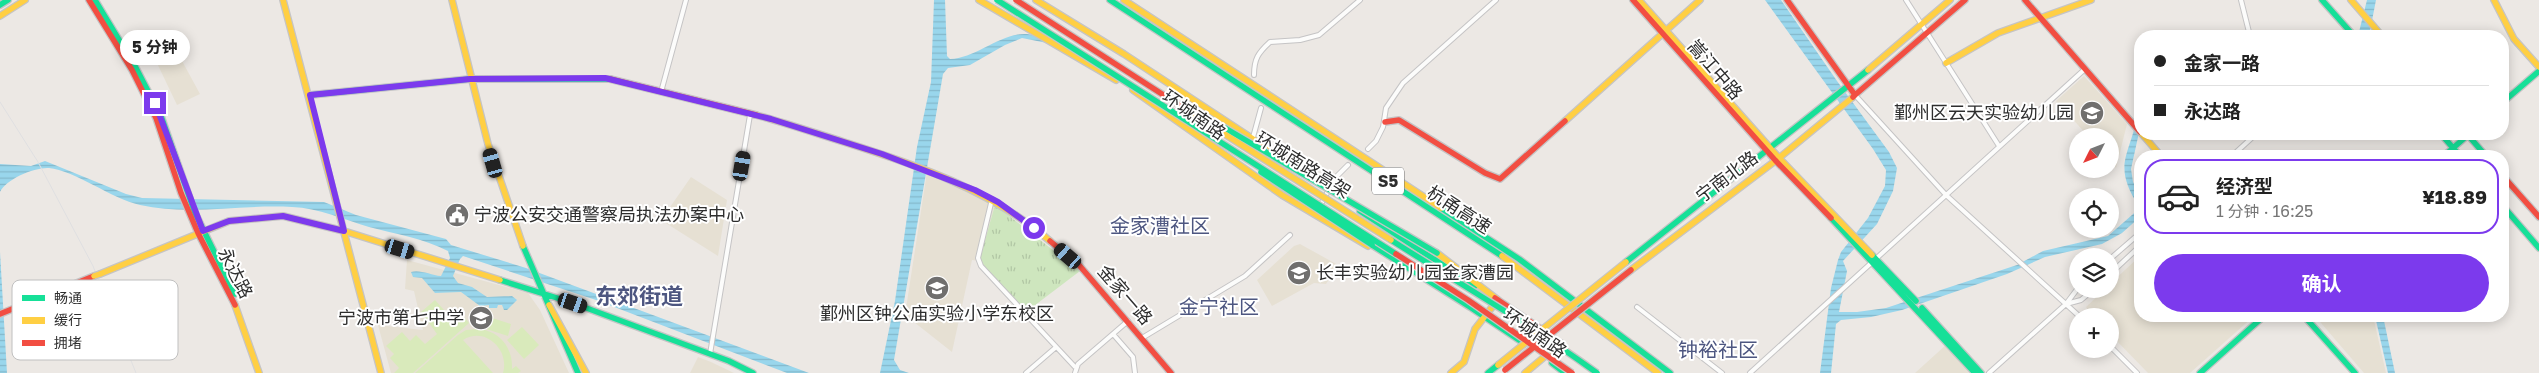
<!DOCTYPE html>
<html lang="zh">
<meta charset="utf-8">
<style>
:root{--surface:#fff;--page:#f6f6f6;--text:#222;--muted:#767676;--line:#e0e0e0;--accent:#7c3aed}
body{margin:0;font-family:"Golos Text","Noto Sans SC",sans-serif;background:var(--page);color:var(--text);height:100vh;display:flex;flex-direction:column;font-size:19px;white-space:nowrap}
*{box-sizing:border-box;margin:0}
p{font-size:16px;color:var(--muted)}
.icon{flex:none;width:28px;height:28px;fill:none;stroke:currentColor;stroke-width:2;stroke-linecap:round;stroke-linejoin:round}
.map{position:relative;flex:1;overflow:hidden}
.details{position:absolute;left:2134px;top:150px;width:375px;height:172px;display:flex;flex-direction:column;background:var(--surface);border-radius:20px;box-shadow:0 2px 12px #0003}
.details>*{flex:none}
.top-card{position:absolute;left:2134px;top:30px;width:375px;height:110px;border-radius:20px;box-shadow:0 2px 12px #0003;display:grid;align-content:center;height:110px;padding:0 20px;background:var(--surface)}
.needle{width:32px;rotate:228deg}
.tools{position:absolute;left:2069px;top:128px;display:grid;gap:10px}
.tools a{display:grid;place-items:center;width:50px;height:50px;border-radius:50%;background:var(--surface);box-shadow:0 2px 12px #0003;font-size:25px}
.end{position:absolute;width:22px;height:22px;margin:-11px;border:6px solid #7c3aed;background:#fff;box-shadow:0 0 0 2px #fff}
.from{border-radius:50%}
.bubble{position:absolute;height:35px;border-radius:18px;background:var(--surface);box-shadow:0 2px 12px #0003;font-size:16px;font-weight:700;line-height:35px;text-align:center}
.car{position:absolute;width:15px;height:30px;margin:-15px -8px;border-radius:6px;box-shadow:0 0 4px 1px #0007;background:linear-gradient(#222 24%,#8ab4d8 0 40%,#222 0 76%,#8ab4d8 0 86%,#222 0)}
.top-card b{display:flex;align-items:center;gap:18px;height:48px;font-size:19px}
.top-card b+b{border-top:1px solid var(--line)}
.top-card i{width:12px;height:12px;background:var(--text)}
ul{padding:9px 0 0;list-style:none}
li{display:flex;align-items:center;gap:15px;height:75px;margin:0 10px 8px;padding:0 10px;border:2px solid transparent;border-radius:20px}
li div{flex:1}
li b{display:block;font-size:19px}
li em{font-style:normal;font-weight:700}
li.active{border-color:var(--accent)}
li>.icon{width:45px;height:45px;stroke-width:1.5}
.primary-button{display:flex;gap:10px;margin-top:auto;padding:10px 20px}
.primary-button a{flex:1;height:58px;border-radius:30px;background:var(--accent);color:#fff;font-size:20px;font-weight:700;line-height:58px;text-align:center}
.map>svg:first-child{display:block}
.education{fill:#e6e0d3}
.park{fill:url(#park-tufts)}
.pitch{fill:#d9eabb}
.water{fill:url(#water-rules)}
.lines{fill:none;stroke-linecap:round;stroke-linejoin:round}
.street-casing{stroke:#c5c4c5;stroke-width:6}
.fast-casing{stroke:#c5c4c5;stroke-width:8}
.slow-casing{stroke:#c5c4c5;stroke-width:8}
.jam-casing{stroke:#c5c4c5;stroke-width:8}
.street{stroke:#fcfcfb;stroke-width:4}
.fast{stroke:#16e098;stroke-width:5.5}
.slow{stroke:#ffcf43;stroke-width:5.5}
.jam{stroke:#f24e42;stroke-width:5.5}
.rail{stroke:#dfdfe1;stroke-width:1}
.fast-bridge-casing{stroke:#c5c4c5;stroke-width:8;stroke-linecap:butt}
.slow-bridge-casing{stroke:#c5c4c5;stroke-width:8;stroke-linecap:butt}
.jam-bridge-casing{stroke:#c5c4c5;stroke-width:8;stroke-linecap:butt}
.fast-bridge{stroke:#16e098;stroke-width:5.5}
.slow-bridge{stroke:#ffcf43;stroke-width:5.5}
.jam-bridge{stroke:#f24e42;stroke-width:5.5}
.route{stroke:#7c3aed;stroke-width:6}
.labels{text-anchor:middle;stroke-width:4;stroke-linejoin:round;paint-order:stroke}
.shield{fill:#fff;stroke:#6d6d6d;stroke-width:1}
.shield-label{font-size:16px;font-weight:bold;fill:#2e2e2e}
.street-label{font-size:18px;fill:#2e2e2e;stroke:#fff}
.poi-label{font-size:18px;fill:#2e2e2e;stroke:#fff;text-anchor:end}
.quarter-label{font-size:20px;fill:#4d5680;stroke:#fff}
.district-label{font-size:22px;font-weight:bold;fill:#4d5680;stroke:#fff}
.key{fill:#fff;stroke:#c0c0c0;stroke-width:1}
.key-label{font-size:14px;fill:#2e2e2e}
</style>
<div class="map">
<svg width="2539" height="373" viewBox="0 0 2539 373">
<defs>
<pattern id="park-tufts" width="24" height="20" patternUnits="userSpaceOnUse" patternTransform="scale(1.25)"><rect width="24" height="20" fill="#cee6be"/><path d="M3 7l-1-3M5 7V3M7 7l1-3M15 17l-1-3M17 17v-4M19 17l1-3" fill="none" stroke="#b1c6a4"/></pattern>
<pattern id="water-rules" width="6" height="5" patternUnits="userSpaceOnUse" patternTransform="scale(1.25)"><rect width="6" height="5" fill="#99d6ec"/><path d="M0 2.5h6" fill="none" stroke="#84b8cb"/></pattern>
</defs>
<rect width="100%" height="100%" fill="#ece8e4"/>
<!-- education -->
<path class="education" d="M170 55 181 59 200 94 177 105 155 59Z
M2084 76 2127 124 2116 168 2110 161V136H2088L2056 101Z
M927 172 961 186 995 205 979 261 972 260 952 352 905 315Z
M691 177 727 200 718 256 661 220Z
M1300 244 1338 265 1326 284 1314 283 1272 306 1257 280 1294 246Z
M2140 256V316H2254L2190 373H2148L2110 334V316H2092L2086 307 2105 289H2110V284Z
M407 260 528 293 540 310 569 373H391L378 325 423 330 414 291 405 289Z
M2315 316H2373L2386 373H2364Z
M1947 344 1965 364 1969 373H1915Z
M698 357 711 362 734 373H690Z"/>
<!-- park -->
<path class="park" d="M995 205 1080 271 1026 312 979 261Z"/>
<!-- pitch -->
<path class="pitch" d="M435 300 453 320 461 313 469 323 413 373H394L399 368 390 358 394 354 386 346 402 332 410 341 416 335 425 344 437 334 421 312Z
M483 315 511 324 508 336 480 327Z
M522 327 539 345 524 359 507 340Z
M477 329C499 330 513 347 512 369L516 366 521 371 518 373H503C510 350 485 326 463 340L493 373H415L458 335 466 330Z"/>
<!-- water -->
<path class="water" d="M934 0H945L947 56 950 59C983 58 1016 16 1047 43L1022 38 1005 45 970 65 948 68 943 74 894 360 900 370 909 373H880L895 301 917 147 931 82Z
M1765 0H1781L1837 81 1889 152 1897 168 1893 191 1877 224 1843 261 1847 271 1839 312H1857L1886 308 2017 265 2043 251 2108 236 2140 208V217L2122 233 2102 244 2045 257 2007 274 1902 310 1871 317 1841 320 1836 324 1831 373H1820L1831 288 1838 260 1841 252 1868 218 1885 186 1886 170 1873 149Z
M2367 0H2376L2369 36H2358Z
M2140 55V128L2131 169 2133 182 2140 194V208C2111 164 2130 157 2138 113 2141 95 2139 74 2140 55Z
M45 161 126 194 142 198 324 202 356 215 446 239 451 245 526 268 809 373H787L596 300 463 256 460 259 453 276 458 283 472 287 487 297 512 296 517 300 507 310H504L502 305H498L497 308H489V305L480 306 461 292 435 293 422 278 413 277 411 272C419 269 431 275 441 276L450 258 448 251C422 238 396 234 369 227 343 219 319 208 292 207 241 204 190 216 140 205 112 199 74 170 49 168 35 167 6 179 0 192V164L31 166Z
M0 252 7 373H0Z
M2375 316H2383L2395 373H2388Z"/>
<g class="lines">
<!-- street casing -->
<g class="street-casing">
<path id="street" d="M1906 0 1999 146
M2241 0 2250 36
M1254 75C1254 59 1258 53 1270 42L1300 40 1319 35 1360 0
M661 92 686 0
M1855 95 1946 195 2079 316
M1252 141 1261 108
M1368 149 1376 141 1383 127 1386 108 1403 83 1496 0
M2232 156 2256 134
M992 199 978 258 981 266 1075 367
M1320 206 1335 178 1348 165
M2110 259 2140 233
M2110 274 2140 246
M2066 304 2081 300 2094 289
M1637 307 1722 373
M1113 334 1133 357 1135 373
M1142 338 1245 276 1290 235
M2110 346 2137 373
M710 354 750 115
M1026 373 1055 348
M1075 373 1078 364 1128 321
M1750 373 2085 69
M1989 373 2066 304 2078 288"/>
</g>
<!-- fast casing -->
<g class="fast-casing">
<path id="fast" d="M95 0 136 68 161 116 195 213 235 294
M1110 0 1502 256
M2322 0 2354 36
M0 5 8 0
M310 95 470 79H610
M2502 103 2539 71
M2441 134 2460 156
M2467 134 2486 156
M2444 156 2469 134
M2502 205 2539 248
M1441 208 1519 259 1670 373
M1360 211 1475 286
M1831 218 1975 373
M1372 245 1470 307
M523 246 578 373
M1872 255 1916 301
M1626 262 1868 70
M500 280 573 303 729 361 753 373
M1467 305 1519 340
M1922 308 1981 373
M2304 316 2355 373
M1552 363 1565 373
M1488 373 1498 365
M2200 373 2264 316"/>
</g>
<!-- slow casing -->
<g class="slow-casing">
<path id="slow" d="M283 0 381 373
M452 0 488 144 523 246
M979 0 1116 80
M1036 0 1124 54 1288 162
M1124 0 1441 208
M1639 0 1779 158 1872 255
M2351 0 2382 36
M2494 0 2514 39 2539 67
M0 16 25 0
M1946 63 1998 33 2091 0
M1868 70 1950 0
M1133 90 1282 195 1368 246
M756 115C786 123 815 133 844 142 917 165 991 190 1050 241
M1565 121 1700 0
M2142 134 2161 156
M1437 253 1498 300
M1502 256 1658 373
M1631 270 1779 158 1853 97
M100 274 229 221 283 216 344 231 500 280
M235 305 259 373
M549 305 586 373
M1451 373 1464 362 1475 329 1496 302
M1525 373 1561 343"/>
</g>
<!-- jam casing -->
<g class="jam-casing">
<path id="jam" d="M89 0 132 70 156 118 181 193 198 233 235 305
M1633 0 1775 160 1831 218
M1787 0 1855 95 1853 97
M2025 0 2140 132
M610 79 756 115
M1855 95 1965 0
M1385 122 1399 120 1485 173 1500 179 1565 121
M2502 175 2539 217
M1050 241 1079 265 1171 373
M1495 298 1553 337
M0 314 94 276"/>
</g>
<!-- street -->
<use href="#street" class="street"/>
<!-- fast -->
<use href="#fast" class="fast"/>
<!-- slow -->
<use href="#slow" class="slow"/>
<!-- jam -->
<use href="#jam" class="jam"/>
<!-- rail -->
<path class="rail" d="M0 102 38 162 93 266 136 373"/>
<!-- fast-bridge casing -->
<g class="fast-bridge-casing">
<path id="fast-bridge" d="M997 0 1396 254
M1220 125 1437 253
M1261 172 1372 245
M1391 240C1460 284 1531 325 1597 373"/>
</g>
<!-- slow-bridge casing -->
<g class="slow-bridge-casing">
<path id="slow-bridge" d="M1179 105 1391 240
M94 276 100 274
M1498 365 1626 262"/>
</g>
<!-- jam-bridge casing -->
<g class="jam-bridge-casing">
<path id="jam-bridge" d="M1016 0 1179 105
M1396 254 1468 300 1572 373
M1505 370 1631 270"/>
</g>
<!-- fast-bridge -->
<use href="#fast-bridge" class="fast-bridge"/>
<!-- slow-bridge -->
<use href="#slow-bridge" class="slow-bridge"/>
<!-- jam-bridge -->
<use href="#jam-bridge" class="jam-bridge"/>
</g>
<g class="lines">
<!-- route -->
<path class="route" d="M155 103 203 231 229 221 283 216 344 231 310 95 470 79 605 78 771 119 882 154 975 190 998 202 1034 228"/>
</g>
<!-- icons -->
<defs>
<g id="school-disc" transform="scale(1.25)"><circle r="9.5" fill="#706f6e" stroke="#fff"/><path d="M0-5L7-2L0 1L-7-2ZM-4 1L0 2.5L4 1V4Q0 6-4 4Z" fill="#fff"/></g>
<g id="civic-disc" transform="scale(1.25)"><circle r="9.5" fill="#706f6e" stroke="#fff"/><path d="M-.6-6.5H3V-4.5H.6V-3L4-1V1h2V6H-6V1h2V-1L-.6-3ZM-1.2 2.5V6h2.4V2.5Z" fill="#fff"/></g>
</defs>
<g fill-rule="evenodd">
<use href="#school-disc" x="2092" y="113"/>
<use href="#civic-disc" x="457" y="215"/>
<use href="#school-disc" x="1299" y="273"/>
<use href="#school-disc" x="937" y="288"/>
<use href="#school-disc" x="481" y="318"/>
</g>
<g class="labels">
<!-- shield labels -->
<rect class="shield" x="1372" y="167.5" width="32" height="27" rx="4"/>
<g class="shield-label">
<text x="1388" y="187">S5</text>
</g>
<!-- street labels -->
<g class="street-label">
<text transform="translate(1715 70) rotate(49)" y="6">嵩江中路</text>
<text transform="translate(1194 115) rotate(35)" y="6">环城南路</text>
<text transform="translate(1303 165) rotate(32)" y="6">环城南路高架</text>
<text transform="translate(1727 177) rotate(-37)" y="6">宁南北路</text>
<text transform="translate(1459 210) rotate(33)" y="6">杭甬高速</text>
<text transform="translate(235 273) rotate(63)" y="6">永达路</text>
<text transform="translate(1125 295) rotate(49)" y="6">金家一路</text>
<text transform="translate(1535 333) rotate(35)" y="6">环城南路</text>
</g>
<!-- poi labels -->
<g class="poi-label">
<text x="2074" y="119">鄞州区云天实验幼儿园</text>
<text x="474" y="221" text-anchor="start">宁波公安交通警察局执法办案中心</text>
<text x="1316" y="279" text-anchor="start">长丰实验幼儿园金家漕园</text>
<text x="937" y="320" text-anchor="middle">鄞州区钟公庙实验小学东校区</text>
<text x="464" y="324">宁波市第七中学</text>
</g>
<!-- quarter labels -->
<g class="quarter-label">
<text x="1160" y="233">金家漕社区</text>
<text x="1219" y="314">金宁社区</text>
<text x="1718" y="357">钟裕社区</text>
</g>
<!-- district labels -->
<g class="district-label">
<text x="639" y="304">东郊街道</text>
</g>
</g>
<!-- legend -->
<rect x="12" y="280" width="166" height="80" rx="8" class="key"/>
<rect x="22" y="295" width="23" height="6" fill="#16e098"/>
<rect x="22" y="317" width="23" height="7" fill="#ffcf43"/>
<rect x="22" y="340" width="23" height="6" fill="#f24e42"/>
<g class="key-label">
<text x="54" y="303">畅通</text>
<text x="54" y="325">缓行</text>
<text x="54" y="348">拥堵</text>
</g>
</svg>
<div class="tools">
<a><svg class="needle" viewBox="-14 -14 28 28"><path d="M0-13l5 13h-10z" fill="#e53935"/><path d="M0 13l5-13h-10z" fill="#767676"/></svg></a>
<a><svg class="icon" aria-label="locate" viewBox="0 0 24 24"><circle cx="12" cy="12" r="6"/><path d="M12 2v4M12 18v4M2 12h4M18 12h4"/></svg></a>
<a><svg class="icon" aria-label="layers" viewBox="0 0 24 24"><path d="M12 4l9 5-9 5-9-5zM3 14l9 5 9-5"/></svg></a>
<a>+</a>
</div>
<i class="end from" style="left:1034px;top:228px"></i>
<i class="end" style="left:155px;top:103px"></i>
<div class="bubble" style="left:120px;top:30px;width:70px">5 分钟</div>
<i class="car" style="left:493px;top:163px;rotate:344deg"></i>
<i class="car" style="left:742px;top:166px;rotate:10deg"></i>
<i class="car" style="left:400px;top:249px;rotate:107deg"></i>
<i class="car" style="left:1068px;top:256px;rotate:311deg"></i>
<i class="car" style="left:573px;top:303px;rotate:109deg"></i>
<div class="top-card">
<b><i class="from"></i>金家一路</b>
<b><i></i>永达路</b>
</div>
<section class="details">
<ul>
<li class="active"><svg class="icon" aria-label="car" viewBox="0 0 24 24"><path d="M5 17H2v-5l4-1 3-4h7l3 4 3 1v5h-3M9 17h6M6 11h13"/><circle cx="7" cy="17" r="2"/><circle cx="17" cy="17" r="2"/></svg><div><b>经济型</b><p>1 分钟 · 16:25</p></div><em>¥18.89</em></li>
</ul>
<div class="primary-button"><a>确认</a></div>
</section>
</div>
